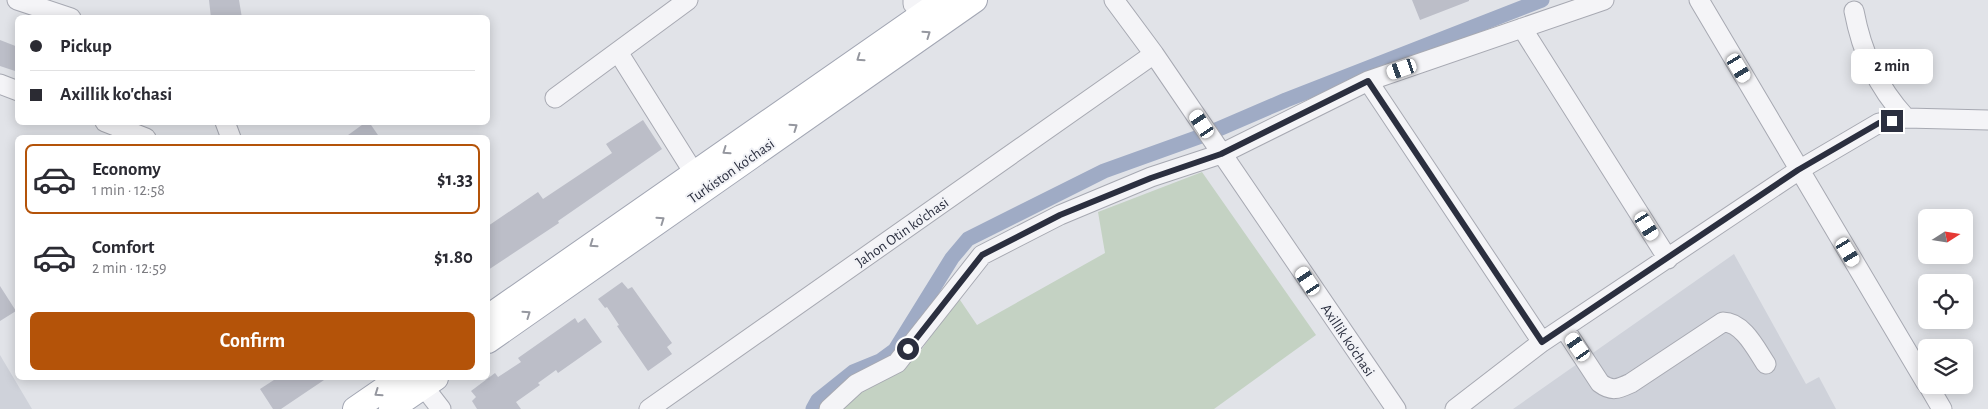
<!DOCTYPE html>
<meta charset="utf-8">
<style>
:root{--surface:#fff;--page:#f2f2f3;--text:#2b2b33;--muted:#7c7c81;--line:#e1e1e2;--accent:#b45309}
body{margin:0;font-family:"Alegreya Sans",sans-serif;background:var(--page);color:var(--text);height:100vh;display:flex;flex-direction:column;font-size:19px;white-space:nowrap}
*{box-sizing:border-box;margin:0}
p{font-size:16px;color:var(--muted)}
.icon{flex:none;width:28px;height:28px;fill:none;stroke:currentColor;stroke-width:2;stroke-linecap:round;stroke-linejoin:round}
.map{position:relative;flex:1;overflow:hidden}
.drawer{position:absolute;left:15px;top:135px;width:475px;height:245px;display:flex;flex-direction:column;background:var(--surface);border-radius:8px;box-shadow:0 2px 12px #0003}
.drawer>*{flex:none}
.top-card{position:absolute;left:15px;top:15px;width:475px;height:110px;border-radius:8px;box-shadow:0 2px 12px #0003;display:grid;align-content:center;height:110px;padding:0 15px;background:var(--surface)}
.needle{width:32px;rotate:78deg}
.buttons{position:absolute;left:1918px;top:209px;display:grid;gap:10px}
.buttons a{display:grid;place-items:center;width:55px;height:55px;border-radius:8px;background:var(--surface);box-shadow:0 2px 12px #0003;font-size:25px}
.end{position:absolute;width:22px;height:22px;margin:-11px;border:6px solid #2b2f3f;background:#fff;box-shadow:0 0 0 2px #fff}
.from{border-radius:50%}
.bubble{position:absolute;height:35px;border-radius:8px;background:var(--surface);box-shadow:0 2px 12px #0003;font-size:16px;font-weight:700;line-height:35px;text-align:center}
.car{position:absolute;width:15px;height:30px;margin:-15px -8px;border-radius:6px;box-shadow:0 0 4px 1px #0007;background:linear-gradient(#fff 24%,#345 0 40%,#fff 0 76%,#345 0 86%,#fff 0)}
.top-card b{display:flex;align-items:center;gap:18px;height:48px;font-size:19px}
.top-card b+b{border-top:1px solid var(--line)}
.top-card i{width:12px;height:12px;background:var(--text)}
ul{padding:9px 0 0;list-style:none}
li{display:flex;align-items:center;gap:15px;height:70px;margin:0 10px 8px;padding:0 5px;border:2px solid transparent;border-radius:8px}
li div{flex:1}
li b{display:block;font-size:19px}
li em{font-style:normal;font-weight:700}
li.on{border-color:var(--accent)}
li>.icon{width:45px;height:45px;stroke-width:1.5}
.cta{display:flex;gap:10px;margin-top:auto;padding:10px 15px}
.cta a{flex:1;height:58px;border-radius:8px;background:var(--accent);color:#fff;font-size:20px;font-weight:700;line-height:58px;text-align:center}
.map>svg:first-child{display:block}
.built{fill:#cfd2da}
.green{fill:#c4d2c3}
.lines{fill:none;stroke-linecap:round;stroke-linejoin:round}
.canal{stroke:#9fabc5;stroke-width:15}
.building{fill:#bcbec8}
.minor-casing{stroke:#a7a9b2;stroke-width:21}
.major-casing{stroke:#a2a6b3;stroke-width:26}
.minor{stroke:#f4f4f7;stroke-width:19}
.major{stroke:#fff;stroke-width:24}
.oneway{stroke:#95979f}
.route{stroke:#2b2f3f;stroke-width:6}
.labels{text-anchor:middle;stroke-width:4;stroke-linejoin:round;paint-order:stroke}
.street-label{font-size:15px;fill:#2b2f3f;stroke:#f1f2f6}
</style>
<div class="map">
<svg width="1988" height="409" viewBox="0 0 1988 409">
<rect width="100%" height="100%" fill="#e1e3e8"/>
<!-- built -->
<path class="built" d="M1734 254 1806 384 1819 377 1836 409H1513Z
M0 355 32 409H0Z"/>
<!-- green -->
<path class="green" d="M1202 172 1316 335 1214 409H840L864 385 915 359 958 297 977 325 1105 253 1098 212Z"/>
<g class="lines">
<!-- canal -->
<path class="canal" d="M813 409 818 400 853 372 880 361 895 350 952 258 968 239 1104 171 1207 134 1286 100 1542 0"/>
</g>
<!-- building -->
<path class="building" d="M209 0H239L242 18H211Z
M1412 0H1469V1L1420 20Z
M0 40 18 47V72L0 66Z
M643 120 662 149 558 221 559 223 488 270V226L538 192 543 199 612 153 606 144Z
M366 122H369L380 138H344Z
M622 282 628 289 632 287 672 343 667 347 672 354 648 371 617 326 619 325 607 307 605 308 598 299Z
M0 286 16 311 0 321Z
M575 318 578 323 585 318 602 342 558 373 556 370 538 383 540 385 516 402 521 409H477L472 401 476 397 471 391 495 373 498 377 521 362 518 358Z
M277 378H327L281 409H273L260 389Z"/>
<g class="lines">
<!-- minor casing -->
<g class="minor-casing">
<path id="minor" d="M17 0 71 18
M913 0V4L923 14
M1114 0 1154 54 1396 409
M1699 0 1926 383
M1854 11C1862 53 1877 86 1906 118
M1522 28 1668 259
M618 52 694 173
M1368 81 1542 342
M0 84 18 91
M555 98 688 0
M105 122 146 138
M225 122 231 138
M1564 328 1600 383C1612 392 1618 389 1631 383L1723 322C1743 322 1756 349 1766 364
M417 378 441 409
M1928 385 1942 409
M649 409 1154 54
M829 409 856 384 897 363 982 255 1060 215 1151 177 1221 154 1368 81 1604 0
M1455 409 1542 342 1799 170 1879 123 1906 118 1988 120"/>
</g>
<!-- major casing -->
<g class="major-casing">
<path id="major" d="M488 317 943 0
M488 341 975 0
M355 409 400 378
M391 409 436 378"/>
</g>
<!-- minor -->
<use href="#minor" class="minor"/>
<!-- major -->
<use href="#major" class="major"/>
</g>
<!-- one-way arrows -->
<defs><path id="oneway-chevron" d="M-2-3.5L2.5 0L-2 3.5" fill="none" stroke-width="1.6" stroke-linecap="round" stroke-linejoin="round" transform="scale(1.25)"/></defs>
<g class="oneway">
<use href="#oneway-chevron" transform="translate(927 34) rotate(-35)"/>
<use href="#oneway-chevron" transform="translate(860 58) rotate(145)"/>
<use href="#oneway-chevron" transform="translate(794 127) rotate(-35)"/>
<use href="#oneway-chevron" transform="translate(726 151) rotate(145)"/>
<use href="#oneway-chevron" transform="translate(661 220) rotate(-35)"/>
<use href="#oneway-chevron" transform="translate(593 244) rotate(145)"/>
<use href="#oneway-chevron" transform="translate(527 314) rotate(-35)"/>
<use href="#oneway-chevron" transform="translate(378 393) rotate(145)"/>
</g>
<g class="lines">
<!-- route -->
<path class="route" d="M908 349 982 255 1060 215 1151 178 1221 154 1368 81 1542 342 1798 170 1879 123 1892 121"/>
</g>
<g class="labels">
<!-- street labels -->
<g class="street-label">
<text transform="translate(731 171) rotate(-35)" y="5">Turkiston ko'chasi</text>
<text transform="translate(902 232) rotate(-35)" y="5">Jahon Otin ko'chasi</text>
<text transform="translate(1348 340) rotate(56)" y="5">Axillik ko'chasi</text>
</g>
</g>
</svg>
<div class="buttons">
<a><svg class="needle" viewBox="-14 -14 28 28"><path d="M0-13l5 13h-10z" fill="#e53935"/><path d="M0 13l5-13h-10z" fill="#7c7c81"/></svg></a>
<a><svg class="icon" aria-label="locate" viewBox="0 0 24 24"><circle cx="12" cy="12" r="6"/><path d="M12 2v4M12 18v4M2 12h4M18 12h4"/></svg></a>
<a><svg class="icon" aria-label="layers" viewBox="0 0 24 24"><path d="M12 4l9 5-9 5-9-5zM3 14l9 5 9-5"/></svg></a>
</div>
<i class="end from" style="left:908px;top:349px"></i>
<i class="end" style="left:1892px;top:121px"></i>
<div class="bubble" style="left:1851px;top:49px;width:82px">2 min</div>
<i class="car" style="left:1739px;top:68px;rotate:149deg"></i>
<i class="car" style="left:1402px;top:69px;rotate:251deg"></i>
<i class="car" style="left:1202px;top:124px;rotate:326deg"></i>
<i class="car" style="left:1647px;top:226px;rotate:148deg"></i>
<i class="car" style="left:1848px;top:252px;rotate:149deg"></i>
<i class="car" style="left:1308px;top:281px;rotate:326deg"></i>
<i class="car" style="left:1578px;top:347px;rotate:325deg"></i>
<div class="top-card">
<b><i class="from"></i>Pickup</b>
<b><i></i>Axillik ko'chasi</b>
</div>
<section class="drawer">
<ul>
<li class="on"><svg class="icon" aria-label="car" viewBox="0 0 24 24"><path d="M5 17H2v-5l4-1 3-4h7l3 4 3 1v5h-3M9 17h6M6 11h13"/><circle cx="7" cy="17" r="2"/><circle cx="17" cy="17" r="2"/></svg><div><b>Economy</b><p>1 min · 12:58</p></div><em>$1.33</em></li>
<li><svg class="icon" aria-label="car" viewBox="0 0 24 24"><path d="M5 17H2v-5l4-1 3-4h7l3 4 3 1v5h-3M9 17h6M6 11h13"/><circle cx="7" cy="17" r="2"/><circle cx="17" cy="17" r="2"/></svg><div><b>Comfort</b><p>2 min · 12:59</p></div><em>$1.80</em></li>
</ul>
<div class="cta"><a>Confirm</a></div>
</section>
</div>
